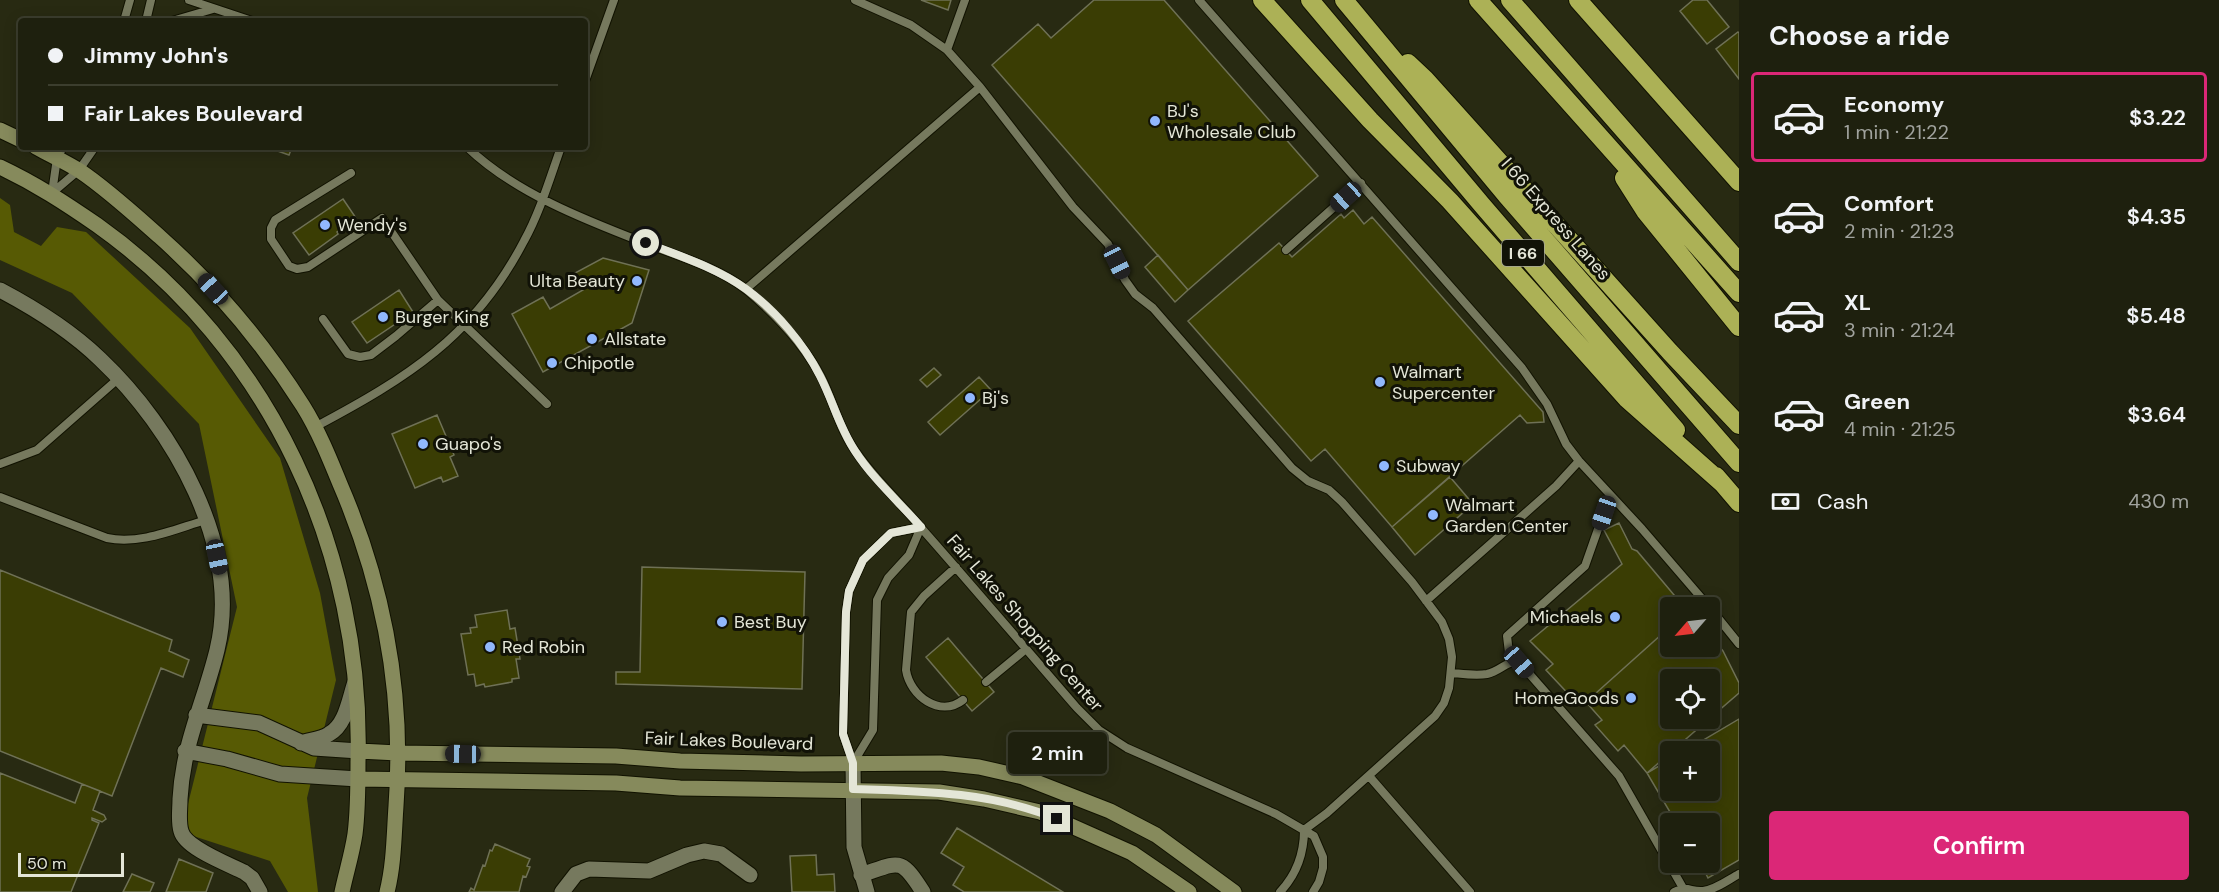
<!DOCTYPE html>
<meta charset="utf-8">
<style>
:root{--surface:#1e200e;--page:#2b2d1c;--text:#f1f3f6;--muted:#a1a39e;--line:#3c3e2e;--accent:#db2777}
body{margin:0;font-family:"DM Sans",sans-serif;background:var(--page);color:var(--text);height:100vh;display:flex;flex-direction:column;font-size:22px;white-space:nowrap}
*{box-sizing:border-box;margin:0}
p{font-size:20px;color:var(--muted)}
.icon{flex:none;width:33px;height:33px;fill:none;stroke:currentColor;stroke-width:2;stroke-linecap:round;stroke-linejoin:round}
.map{position:relative;flex:1;overflow:hidden}
.sheet{display:flex;flex-direction:column;background:var(--surface);width:480px}
.sheet>*{flex:none}
.top-card{position:absolute;left:18px;top:18px;width:570px;height:132px;border-radius:6px;box-shadow:0 3px 15px #0003,0 0 0 2px var(--line);display:grid;align-content:center;height:132px;padding:0 30px;background:var(--surface)}
.needle{width:39px;rotate:242deg}
.controls{position:absolute;left:1660px;top:597px;display:grid;gap:12px}
.controls a{display:grid;place-items:center;width:60px;height:60px;border-radius:6px;background:var(--surface);box-shadow:0 3px 15px #0003,0 0 0 2px var(--line);font-size:30px}
.scale{position:absolute;left:18px;bottom:15px;width:106px;box-sizing:border-box;padding-left:6px;border:3px solid #e4e6d7;border-top:0;font-size:16px;line-height:21px;white-space:nowrap;color:#e4e6d7;-webkit-text-stroke:4px #111207;paint-order:stroke}
.end{position:absolute;width:27px;height:27px;margin:-14px;border:8px solid #e4e6d7;background:#111;box-shadow:0 0 0 3px #111}
.from{border-radius:50%}
.bubble{position:absolute;height:42px;border-radius:6px;background:var(--surface);box-shadow:0 3px 15px #0003,0 0 0 2px var(--line);font-size:20px;font-weight:600;line-height:42px;text-align:center}
.car{position:absolute;width:18px;height:36px;margin:-18px -9px;border-radius:8px;box-shadow:0 0 4px 2px #0007;background:linear-gradient(#222 24%,#8ab4d8 0 40%,#222 0 76%,#8ab4d8 0 86%,#222 0)}
.top-card b{display:flex;align-items:center;gap:21px;height:57px;font-size:22px}
.top-card b+b{border-top:2px solid var(--line)}
.top-card i{width:15px;height:15px;background:var(--text)}
ul{padding:0;list-style:none}
li{display:flex;align-items:center;gap:18px;height:90px;margin:0 12px 9px;padding:0 18px;border:3px solid transparent;border-radius:6px}
li div{flex:1}
li b{display:block;font-size:22px}
li em{font-style:normal;font-weight:600}
li.selected{border-color:var(--accent)}
li>.icon{width:54px;height:54px;stroke-width:1.5}
h2{padding:0 30px;font-size:27px;line-height:72px}
.pay{display:flex;align-items:center;gap:15px;height:66px;padding:0 30px;font-size:22px}
.pay p{margin-inline-start:auto}
.primary-button{display:flex;gap:12px;margin-top:auto;padding:12px 30px}
.primary-button a{flex:1;height:69px;border-radius:6px;background:var(--accent);color:#fff;font-size:24px;font-weight:600;line-height:69px;text-align:center}
main{display:flex;flex:1;min-height:0}
.map>svg:first-child{display:block}
.forest{fill:#575a04}
.building{fill:#3a3d04;stroke:#6f7156;stroke-width:1.5}
.lines{fill:none;stroke-linecap:round;stroke-linejoin:round}
.lane-casing{stroke:#111200;stroke-width:10}
.street-casing{stroke:#111200;stroke-width:17}
.secondary-casing{stroke:#111200;stroke-width:17}
.highway-casing{stroke:#111200;stroke-width:20}
.lane{stroke:#76795e;stroke-width:8}
.street{stroke:#76795e;stroke-width:15}
.secondary{stroke:#868a5c;stroke-width:15}
.highway{stroke:#acb156;stroke-width:18}
.route{stroke:#e4e6d7;stroke-width:8}
.poi-dot{fill:#91b8fd;stroke:#111207;stroke-width:2}
.labels{text-anchor:middle;stroke-width:6;stroke-linejoin:round;paint-order:stroke}
.shield{fill:#111207;stroke:#a5a699;stroke-width:1.5}
.shield-label{font-size:16px;font-weight:bold;fill:#e4e6d7}
.poi-label{font-size:18px;fill:#e4e6d7;stroke:#111207;text-anchor:start}
.street-label{font-size:18px;fill:#e4e6d7;stroke:#111207}
</style>
<main>
<div class="map">
<svg width="1739" height="892" viewBox="0 0 1739 892">
<rect width="100%" height="100%" fill="#282a12"/>
<!-- forest -->
<path class="forest" d="M0 198 10 205 14 232 41 246 57 227 86 232 190 328 280 458 320 593 336 680 307 798 318 892H288L270 861 181 832 237 607 199 424 72 293 0 260Z"/>
<!-- building -->
<path class="building" d="M921 0H951L948 10Z
M1094 0H1164L1318 176 1188 290 992 65 1038 24 1051 38Z
M1693 0H1707L1729 27 1707 44 1680 11Z
M1738 32 1739 33V79L1716 49Z
M273 147H292L289 155 272 149Z
M343 199 356 218 337 232 338 234 309 255 293 233Z
M1353 210 1364 224 1372 217 1543 412 1544 422 1527 423 1520 415 1392 527 1325 449 1311 461 1188 321 1279 243 1292 257 1341 214 1344 218Z
M1158 255 1188 290 1175 302 1145 267Z
M603 258 649 270 632 323 543 372 512 314 543 297 550 309 583 290 575 273Z
M399 290 413 312 367 343 352 322Z
M934 368 941 375 927 387 920 380Z
M979 377 991 390 940 435 928 422Z
M437 415 454 455 450 457 458 476 443 482 441 477 415 488 392 434Z
M1450 477 1473 504 1415 555 1392 527Z
M1619 523 1632 549 1637 551 1685 608H1671V626L1586 702 1580 695 1574 700 1546 670 1553 664 1530 641 1622 564 1604 530Z
M642 567 805 572 802 689 616 684V672H640Z
M0 570 172 640 169 651 189 660 183 677 161 668 112 796 0 751Z
M507 610 510 629 515 628 520 659H516L519 678 512 679V682L485 687 484 684 476 686 474 674 468 675 461 634 471 633 470 628 477 627 475 615Z
M1671 626V646H1710V636L1723 651 1739 683V693L1710 718V680H1671V718H1710L1647 773 1624 745 1618 751 1595 725 1602 720 1586 702Z
M948 638 994 692 972 711 926 657Z
M1739 719V860L1708 878 1700 862H1710V824H1677L1647 773 1671 759V790H1710V752H1683Z
M0 773 75 803 82 784 100 791 93 810 104 815 106 819 102 822 92 818V820L99 823 71 892H0Z
M957 828 1063 892H964L953 885 964 867 941 853Z
M495 844 530 859 527 866 530 867 526 877 523 876 519 892H469L471 888 474 890 483 865 485 866 490 850 492 851Z
M816 855 817 875 834 874 835 892H792L790 856Z
M179 859 213 873 206 892H166Z
M132 874 154 883 150 892H123Z"/>
<g class="lines">
<!-- lane casing -->
<g class="lane-casing">
<path id="lane" d="M189 0 252 21
M855 0 911 25 947 50 980 87 1073 207 1108 244 1125 280 1135 294 1153 308 1292 468 1308 481 1329 490 1342 502 1412 582 1442 622 1449 639 1452 657 1449 688 1444 703 1435 716 1327 813 1304 830
M1199 0 1522 368 1547 404 1566 444 1579 461 1642 529 1710 608
M124 21 130 0
M146 21 151 0
M172 21 213 9
M947 50 965 0
M585 81 614 0
M467 147C516 194 588 221 650 245 682 257 721 269 748 291 776 315 804 344 821 377 834 403 840 431 858 455 877 482 902 504 923 530 975 589 1026 649 1077 708L1099 730 1127 748 1276 814 1314 836 1323 857V868L1319 882 1313 892
M351 173 275 220 271 228V239L289 266 297 269 308 267 382 218 438 300 547 404
M52 193 79 170 95 147
M52 193 57 158 63 147
M1286 250 1361 183
M746 289 980 87
M323 319 348 354 360 357 371 355 396 336 438 300
M315 427C407 378 474 337 524 241 540 212 550 178 561 147
M0 464 37 450 119 378
M0 497 107 538C140 545 175 529 206 520
M956 567 924 596 911 612 906 670C910 696 940 718 963 700
M1426 601 1556 486 1579 461
M1710 608 1739 644
M1510 661 1507 636 1585 566 1610 495
M1452 673C1463 674 1476 676 1487 674 1501 671 1505 661 1519 662L1619 776 1683 888
M986 682 1026 649
M853 763 843 734 846 612 849 591 863 560 891 533 921 527
M853 763 873 730 877 600 888 578 909 555 921 527
M1369 776 1470 892
M1280 892C1296 875 1304 853 1304 830
M1674 892C1689 885 1689 892 1703 891 1715 890 1728 880 1739 874"/>
</g>
<!-- street casing -->
<g class="street-casing">
<path id="street" d="M0 290C36 309 71 331 100 359 173 428 242 547 217 650 204 703 183 743 180 799 180 810 178 821 181 831 185 848 228 864 244 872L252 878 260 892
M196 715 259 723 314 748 359 751
M301 743C310 740 322 739 329 734 346 725 349 699 355 682
M185 751 227 759 280 774 358 779
M853 763 854 847 867 892
M861 875C900 862 900 856 923 892
M562 892 576 874 589 869 649 871 687 855 704 851 721 854 750 875"/>
</g>
<!-- secondary casing -->
<g class="secondary-casing">
<path id="secondary" d="M0 130 21 140
M36 147C50 155 66 162 80 171 108 190 134 214 160 237 216 287 263 343 303 406 318 430 329 457 340 484 384 586 404 695 396 806 394 835 394 864 387 892
M0 167C36 184 65 203 97 225 270 348 364 551 358 762 358 786 358 811 355 834 352 854 346 873 342 892
M359 751 398 753 616 756 680 761 801 764 941 763 979 767 1023 777 1110 811 1156 835 1234 892
M358 779 616 783 680 788 939 792 984 799 1040 812 1132 853 1189 892"/>
</g>
<!-- highway casing -->
<g class="highway-casing">
<path id="highway" d="M1262 0 1370 120 1450 201 1627 399 1723 484
M1310 0 1482 205 1676 430
M1344 0 1506 195 1739 463
M1478 0 1739 293
M1510 0 1739 262
M1578 0 1739 182
M1408 63 1425 79 1670 352 1739 425
M1624 178 1645 211 1739 327
M1716 476 1739 503"/>
</g>
<!-- lane -->
<use href="#lane" class="lane"/>
<!-- street -->
<use href="#street" class="street"/>
<!-- secondary -->
<use href="#secondary" class="secondary"/>
<!-- highway -->
<use href="#highway" class="highway"/>
</g>
<g class="lines">
<!-- route -->
<path class="route" d="M646 243C680 256 717 268 746 289 776 311 804 344 820 376 833 401 839 427 855 451 873 479 899 502 921 527L891 533 863 560 849 591 846 612 843 734 853 763V789C922 791 993 792 1057 819"/>
</g>
<!-- markers -->
<g class="poi-dot">
<circle cx="1155" cy="121" r="6"/>
<circle cx="325" cy="225" r="6"/>
<circle cx="637" cy="281" r="6"/>
<circle cx="383" cy="317" r="6"/>
<circle cx="592" cy="339" r="6"/>
<circle cx="552" cy="363" r="6"/>
<circle cx="1380" cy="382" r="6"/>
<circle cx="970" cy="398" r="6"/>
<circle cx="423" cy="444" r="6"/>
<circle cx="1384" cy="466" r="6"/>
<circle cx="1433" cy="515" r="6"/>
<circle cx="1615" cy="617" r="6"/>
<circle cx="722" cy="622" r="6"/>
<circle cx="490" cy="647" r="6"/>
<circle cx="1631" cy="698" r="6"/>
</g>
<g class="labels">
<!-- shield labels -->
<rect class="shield" x="1502" y="240" width="42" height="26" rx="4.5"/>
<g class="shield-label">
<text x="1523" y="259">I 66</text>
</g>
<!-- poi labels -->
<g class="poi-label">
<text x="1167" y="117">BJ's<tspan x="1167" dy="21">Wholesale Club</tspan></text>
<text x="337" y="231">Wendy's</text>
<text x="625" y="287" text-anchor="end">Ulta Beauty</text>
<text x="395" y="323">Burger King</text>
<text x="604" y="345">Allstate</text>
<text x="564" y="369">Chipotle</text>
<text x="1392" y="378">Walmart<tspan x="1392" dy="21">Supercenter</tspan></text>
<text x="982" y="404">Bj's</text>
<text x="435" y="450">Guapo's</text>
<text x="1396" y="472">Subway</text>
<text x="1445" y="511">Walmart<tspan x="1445" dy="21">Garden Center</tspan></text>
<text x="1603" y="623" text-anchor="end">Michaels</text>
<text x="734" y="628">Best Buy</text>
<text x="502" y="653">Red Robin</text>
<text x="1619" y="704" text-anchor="end">HomeGoods</text>
</g>
<!-- street labels -->
<g class="street-label">
<text transform="translate(1556 219) rotate(49)" y="6">I 66 Express Lanes</text>
<text transform="translate(1025 623) rotate(49)" y="6">Fair Lakes Shopping Center</text>
<text transform="translate(729 741) rotate(2)" y="6">Fair Lakes Boulevard</text>
</g>
</g>
</svg>
<div class="controls">
<a><svg class="needle" viewBox="-14 -14 28 28"><path d="M0-13l5 13h-10z" fill="#e53935"/><path d="M0 13l5-13h-10z" fill="#a1a39e"/></svg></a>
<a><svg class="icon" aria-label="locate" viewBox="0 0 24 24"><circle cx="12" cy="12" r="6"/><path d="M12 2v4M12 18v4M2 12h4M18 12h4"/></svg></a>
<a>+</a>
<a>−</a>
</div>
<div class="scale">50 m</div>
<i class="end from" style="left:646px;top:243px"></i>
<i class="end" style="left:1057px;top:819px"></i>
<div class="bubble" style="left:1008px;top:732px;width:99px">2 min</div>
<i class="car" style="left:1346px;top:197px;rotate:228deg"></i>
<i class="car" style="left:1117px;top:262px;rotate:154deg"></i>
<i class="car" style="left:213px;top:289px;rotate:317deg"></i>
<i class="car" style="left:1604px;top:513px;rotate:199deg"></i>
<i class="car" style="left:217px;top:557px;rotate:168deg"></i>
<i class="car" style="left:1519px;top:662px;rotate:139deg"></i>
<i class="car" style="left:463px;top:754px;rotate:271deg"></i>
<div class="top-card">
<b><i class="from"></i>Jimmy John's</b>
<b><i></i>Fair Lakes Boulevard</b>
</div>
</div>
<section class="sheet">
<h2>Choose a ride</h2>
<ul>
<li class="selected"><svg class="icon" aria-label="car" viewBox="0 0 24 24"><path d="M5 17H2v-5l4-1 3-4h7l3 4 3 1v5h-3M9 17h6M6 11h13"/><circle cx="7" cy="17" r="2"/><circle cx="17" cy="17" r="2"/></svg><div><b>Economy</b><p>1 min · 21:22</p></div><em>$3.22</em></li>
<li><svg class="icon" aria-label="car" viewBox="0 0 24 24"><path d="M5 17H2v-5l4-1 3-4h7l3 4 3 1v5h-3M9 17h6M6 11h13"/><circle cx="7" cy="17" r="2"/><circle cx="17" cy="17" r="2"/></svg><div><b>Comfort</b><p>2 min · 21:23</p></div><em>$4.35</em></li>
<li><svg class="icon" aria-label="car" viewBox="0 0 24 24"><path d="M5 17H2v-5l4-1 3-4h7l3 4 3 1v5h-3M9 17h6M6 11h13"/><circle cx="7" cy="17" r="2"/><circle cx="17" cy="17" r="2"/></svg><div><b>XL</b><p>3 min · 21:24</p></div><em>$5.48</em></li>
<li><svg class="icon" aria-label="car" viewBox="0 0 24 24"><path d="M5 17H2v-5l4-1 3-4h7l3 4 3 1v5h-3M9 17h6M6 11h13"/><circle cx="7" cy="17" r="2"/><circle cx="17" cy="17" r="2"/></svg><div><b>Green</b><p>4 min · 21:25</p></div><em>$3.64</em></li>
</ul>
<div class="pay"><svg class="icon" aria-label="cash" viewBox="0 0 24 24"><path d="M3 7h18v10H3z"/><circle cx="12" cy="12" r="2"/></svg>Cash<p>430 m</p></div>
<div class="primary-button"><a>Confirm</a></div>
</section>
</main>
